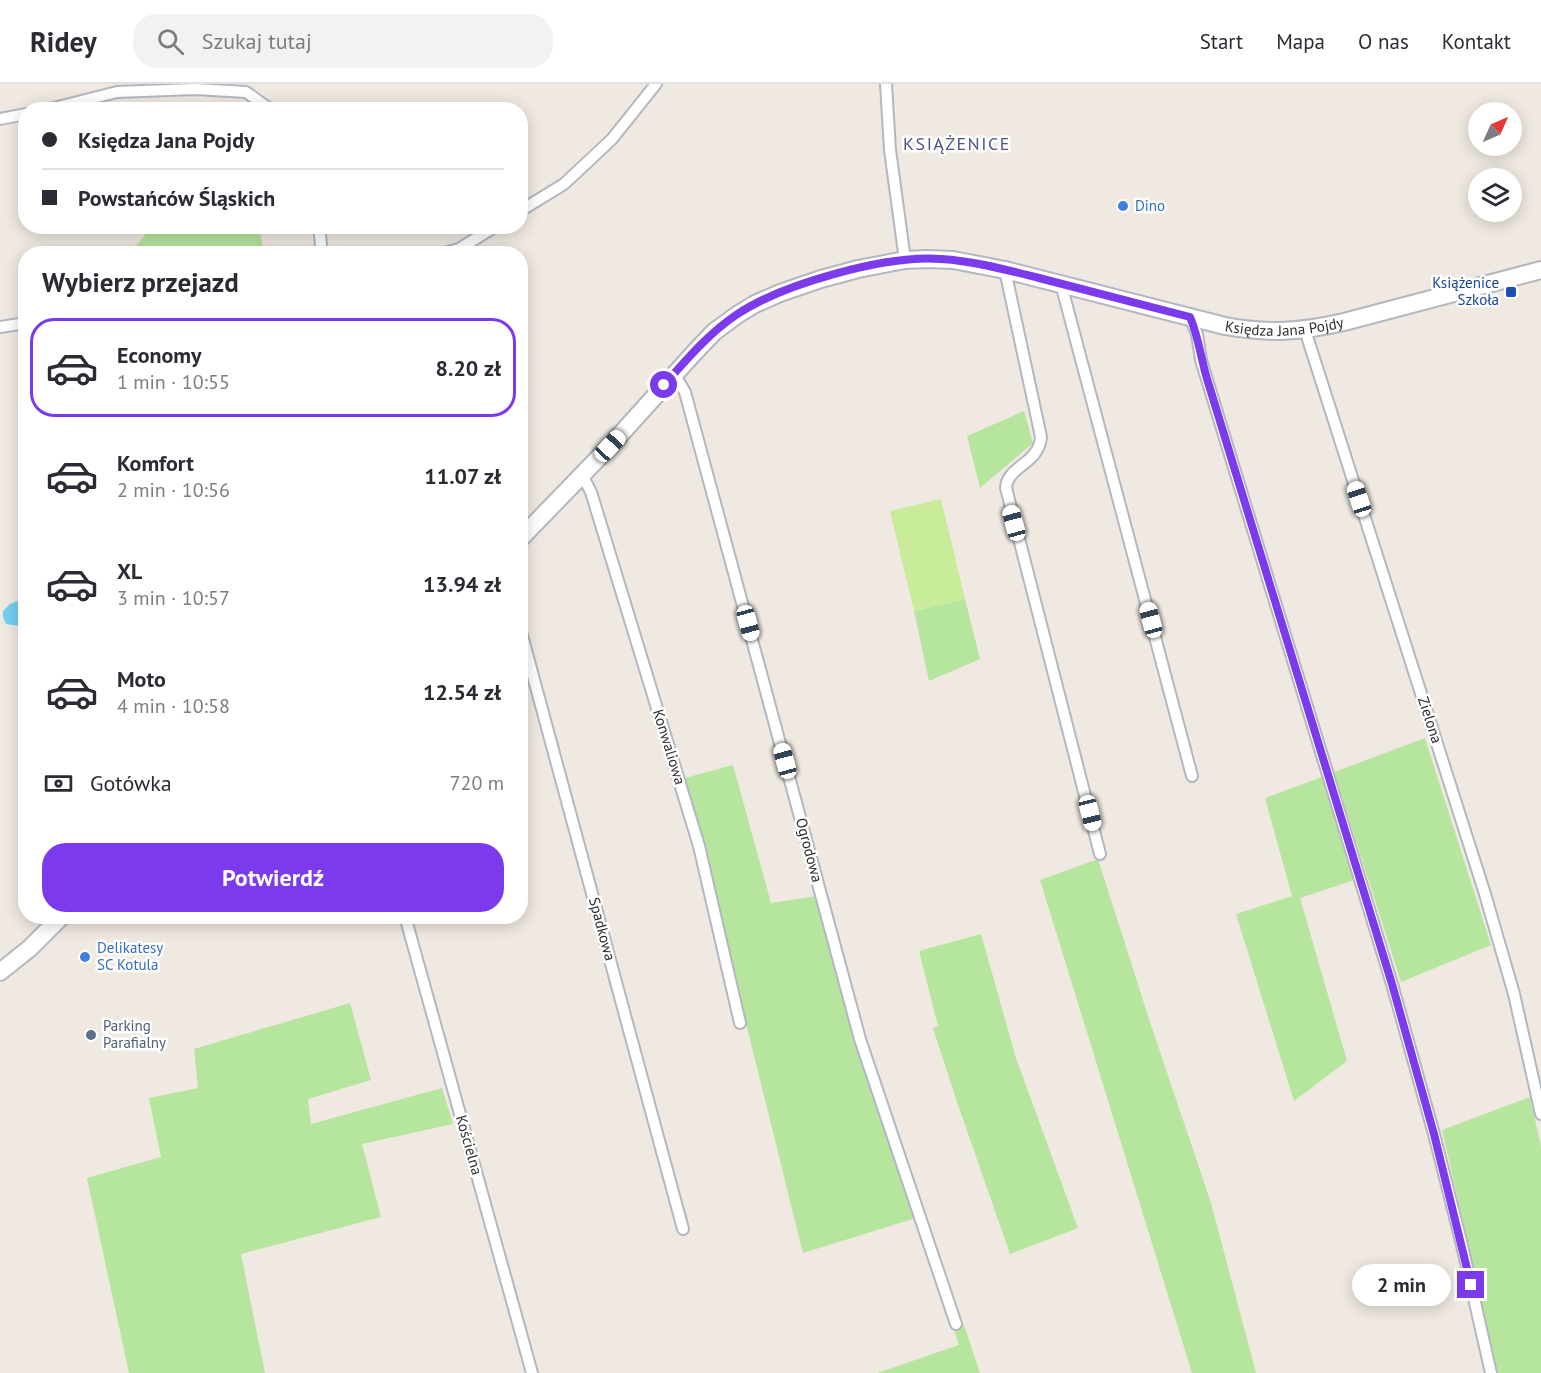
<!DOCTYPE html>
<html lang="pl">
<meta charset="utf-8">
<style>
:root{--surface:#fff;--page:#f2f2f3;--text:#2b2b33;--muted:#7c7c81;--line:#e1e1e2;--accent:#7c3aed}
body{margin:0;font-family:"PT Sans",sans-serif;background:var(--page);color:var(--text);height:100vh;display:flex;flex-direction:column;font-size:22px;white-space:nowrap}
*{box-sizing:border-box;margin:0}
p{font-size:20px;color:var(--muted)}
.icon{flex:none;width:33px;height:33px;fill:none;stroke:currentColor;stroke-width:2;stroke-linecap:round;stroke-linejoin:round}
.map{position:relative;flex:1;overflow:hidden}
.sheet{position:absolute;left:18px;top:162px;width:510px;height:678px;display:flex;flex-direction:column;background:var(--surface);border-radius:24px;box-shadow:0 3px 15px #0003}
.sheet>*{flex:none}
.banner{position:absolute;left:18px;top:18px;width:510px;height:132px;border-radius:24px;box-shadow:0 3px 15px #0003;display:grid;align-content:center;height:132px;padding:0 24px;background:var(--surface)}
.needle{width:39px;rotate:45deg}
.fabs{position:absolute;left:1468px;top:18px;display:grid;gap:12px}
.fabs a{display:grid;place-items:center;width:54px;height:54px;border-radius:50%;background:var(--surface);box-shadow:0 3px 15px #0003;font-size:30px}
.end{position:absolute;width:27px;height:27px;margin:-14px;border:8px solid #7c3aed;background:#fff;box-shadow:0 0 0 3px #fff}
.from{border-radius:50%}
.bubble{position:absolute;height:42px;border-radius:21px;background:var(--surface);box-shadow:0 3px 15px #0003;font-size:20px;font-weight:600;line-height:42px;text-align:center}
.car{position:absolute;width:18px;height:36px;margin:-18px -9px;border-radius:8px;box-shadow:0 0 4px 2px #0007;background:linear-gradient(#fff 24%,#345 0 40%,#fff 0 76%,#345 0 86%,#fff 0)}
.banner b{display:flex;align-items:center;gap:21px;height:57px;font-size:22px}
.banner b+b{border-top:2px solid var(--line)}
.banner i{width:15px;height:15px;background:var(--text)}
ul{padding:0;list-style:none}
li{display:flex;align-items:center;gap:18px;height:99px;margin:0 12px 9px;padding:0 12px;border:3px solid transparent;border-radius:24px}
li div{flex:1}
li b{display:block;font-size:22px}
li em{font-style:normal;font-weight:600}
li.selected{border-color:var(--accent)}
li>.icon{width:54px;height:54px;stroke-width:1.5}
h2{padding:0 24px;font-size:27px;line-height:72px}
.pay{display:flex;align-items:center;gap:15px;height:66px;padding:0 24px;font-size:22px}
.pay p{margin-inline-start:auto}
.button{display:flex;gap:12px;margin-top:auto;padding:12px 24px}
.button a{flex:1;height:69px;border-radius:24px;background:var(--accent);color:#fff;font-size:24px;font-weight:600;line-height:69px;text-align:center}
header{display:flex;align-items:center;gap:36px;box-sizing:border-box;height:84px;padding:0 30px;background:var(--surface);border-bottom:2px solid var(--line)}
header strong{font-size:28px}
nav{display:flex;gap:33px;margin-inline-start:auto;font-size:21px}
.search{width:420px;height:54px;background:var(--page);display:flex;align-items:center;gap:15px;box-sizing:border-box;padding:0 21px;border-radius:24px;color:var(--muted);font-size:22px}
.map>svg:first-child{display:block}
.green{fill:#b6e59e}
.pitch{fill:#c9ec9a}
.water{fill:#75cff0}
.lines{fill:none;stroke-linecap:round;stroke-linejoin:round}
.street-casing{stroke:#b4b7c1;stroke-width:14}
.secondary-casing{stroke:#b4b7c1;stroke-width:20}
.street{stroke:#fff;stroke-width:10}
.secondary{stroke:#fff;stroke-width:16}
.route{stroke:#7c3aed;stroke-width:8}
.shop-dot{fill:#3f7fe0;stroke:#fff;stroke-width:2}
.transit-dot{fill:#1a4fb4;stroke:#fff;stroke-width:2}
.service-dot{fill:#5c6f8a;stroke:#fff;stroke-width:2}
.labels{text-anchor:middle;stroke-width:5;stroke-linejoin:round;paint-order:stroke}
.shop-label{font-size:15px;fill:#366cbe;stroke:#fff;text-anchor:start}
.transit-label{font-size:15px;fill:#164399;stroke:#fff;text-anchor:end}
.street-label{font-size:15px;fill:#2e2e2e;stroke:#fff}
.service-label{font-size:15px;fill:#4e5e75;stroke:#fff;text-anchor:start}
.quarter-label{font-size:18px;letter-spacing:1.5px;fill:#4d5680;stroke:#fff}
</style>
<header>
<strong>Ridey</strong>
<div class="search"><svg class="icon" aria-label="search" viewBox="0 0 24 24"><circle cx="10" cy="10" r="6"/><path d="M15 15l6 6"/></svg>Szukaj tutaj</div>
<nav><a>Start</a><a>Mapa</a><a>O nas</a><a>Kontakt</a></nav>
</header>
<div class="map">
<svg width="1541" height="1289" viewBox="0 0 1541 1289">
<rect width="100%" height="100%" fill="#efe9e1"/>
<!-- green -->
<path class="green" d="M151 143H258C262 152 261 161 266 169H131Z
M1024 327 1033 359 980 404 967 352Z
M965 515 980 575 929 597 914 527Z
M1425 654 1491 861 1401 898 1334 688Z
M733 681 771 819 817 812 916 1134 803 1169 685 694Z
M1322 693 1354 796 1300 814 1347 977 1294 1017 1236 830 1292 812 1265 714Z
M1098 775 1149 935 1211 1119 1256 1289H1192L1040 796Z
M981 850 1016 974 1078 1144 1010 1170 957 1018 933 944 938 942 919 867Z
M350 919 371 996 308 1015 311 1040 442 1004 453 1040 362 1060 381 1133 241 1170 265 1289H129L87 1094 161 1073 149 1014 198 1004 194 965Z
M1530 1013 1541 1062V1289H1498L1442 1046Z
M964 1241 980 1289H877L959 1261 954 1246Z"/>
<!-- pitch -->
<path class="pitch" d="M941 415 965 515 914 527 890 427Z"/>
<!-- water -->
<path class="water" d="M18 517 25 523V540L20 542 6 540 3 533V527L10 520Z"/>
<g class="lines">
<!-- street casing -->
<g class="street-casing">
<path id="street" d="M886 0 890 66 905 176
M46 26 117 8 195 5 246 8 271 26
M0 35 26 30
M520 127 564 100 612 55 656 0
M319 142 322 170
M440 170 459 165 496 142
M1005 186 1041 353C1039 380 1007 382 1006 404L1100 770
M1061 200 1192 692
M1190 233 1197 250 1201 276 1392 900 1434 1050 1461 1157 1491 1289
M0 243 26 239
M1305 246 1485 810 1514 910 1541 1030
M674 290 685 308 860 955 956 1240
M582 391 591 408 699 762 740 939
M520 544 683 1145
M405 832 532 1289"/>
</g>
<!-- secondary casing -->
<g class="secondary-casing">
<g id="secondary">
<path id="s1" d="M520 455 610 362 694 269 714 248 737 231 755 220 780 209 821 195 858 185 905 176 928 175 953 176 1005 186 1225 242C1269 250 1300 248 1344 238L1541 186"/>
<path d="M0 888 30 864 62 832"/>
</g>
</g>
<!-- street -->
<use href="#street" class="street"/>
<!-- secondary -->
<use href="#secondary" class="secondary"/>
</g>
<g class="lines">
<!-- route -->
<path class="route" d="M664 301C686 276 708 250 736 231 782 200 885 171 941 175 974 177 1007 186 1039 194 1089 207 1139 220 1190 233 1199 254 1201 276 1208 298L1392 900 1434 1050 1471 1201"/>
</g>
<!-- markers -->
<g class="shop-dot">
<circle cx="1123" cy="122" r="6"/>
<circle cx="85" cy="873" r="6"/>
</g>
<rect class="transit-dot" x="1505" y="202" width="12" height="12" rx="3"/>
<circle class="service-dot" cx="91" cy="951" r="6"/>
<g class="labels">
<!-- shop labels -->
<g class="shop-label">
<text x="1135" y="127">Dino</text>
<text x="97" y="869">Delikatesy<tspan x="97" dy="17">SC Kotula</tspan></text>
</g>
<!-- transit labels -->
<g class="transit-label">
<text x="1499" y="204">Książenice<tspan x="1499" dy="17">Szkoła</tspan></text>
</g>
<!-- street labels -->
<g class="street-label">
<text dy="5" stroke="none"><textPath href="#s1" startOffset="878">Księdza Jana Pojdy</textPath></text>
<text transform="translate(1430 636) rotate(72)" y="5">Zielona</text>
<text transform="translate(669 663) rotate(73)" y="5">Konwaliowa</text>
<text transform="translate(809 766) rotate(75)" y="5">Ogrodowa</text>
<text transform="translate(602 845) rotate(75)" y="5">Spadkowa</text>
<text transform="translate(469 1061) rotate(74)" y="5">Kościelna</text>
</g>
<!-- service labels -->
<g class="service-label">
<text x="103" y="947">Parking<tspan x="103" dy="17">Parafialny</tspan></text>
</g>
<!-- quarter labels -->
<g class="quarter-label">
<text x="957" y="66">KSIĄŻENICE</text>
</g>
</g>
</svg>
<div class="fabs">
<a><svg class="needle" viewBox="-14 -14 28 28"><path d="M0-13l5 13h-10z" fill="#e53935"/><path d="M0 13l5-13h-10z" fill="#7c7c81"/></svg></a>
<a><svg class="icon" aria-label="layers" viewBox="0 0 24 24"><path d="M12 4l9 5-9 5-9-5zM3 14l9 5 9-5"/></svg></a>
</div>
<i class="end from" style="left:664px;top:301px"></i>
<i class="end" style="left:1471px;top:1201px"></i>
<div class="bubble" style="left:1352px;top:1180px;width:99px">2 min</div>
<i class="car" style="left:610px;top:362px;rotate:43deg"></i>
<i class="car" style="left:1359px;top:415px;rotate:342deg"></i>
<i class="car" style="left:1014px;top:439px;rotate:345deg"></i>
<i class="car" style="left:1151px;top:536px;rotate:345deg"></i>
<i class="car" style="left:748px;top:539px;rotate:165deg"></i>
<i class="car" style="left:785px;top:677px;rotate:345deg"></i>
<i class="car" style="left:1090px;top:729px;rotate:166deg"></i>
<div class="banner">
<b><i class="from"></i>Księdza Jana Pojdy</b>
<b><i></i>Powstańców Śląskich</b>
</div>
<section class="sheet">
<h2>Wybierz przejazd</h2>
<ul>
<li class="selected"><svg class="icon" aria-label="car" viewBox="0 0 24 24"><path d="M5 17H2v-5l4-1 3-4h7l3 4 3 1v5h-3M9 17h6M6 11h13"/><circle cx="7" cy="17" r="2"/><circle cx="17" cy="17" r="2"/></svg><div><b>Economy</b><p>1 min · 10:55</p></div><em>8.20 zł</em></li>
<li><svg class="icon" aria-label="car" viewBox="0 0 24 24"><path d="M5 17H2v-5l4-1 3-4h7l3 4 3 1v5h-3M9 17h6M6 11h13"/><circle cx="7" cy="17" r="2"/><circle cx="17" cy="17" r="2"/></svg><div><b>Komfort</b><p>2 min · 10:56</p></div><em>11.07 zł</em></li>
<li><svg class="icon" aria-label="car" viewBox="0 0 24 24"><path d="M5 17H2v-5l4-1 3-4h7l3 4 3 1v5h-3M9 17h6M6 11h13"/><circle cx="7" cy="17" r="2"/><circle cx="17" cy="17" r="2"/></svg><div><b>XL</b><p>3 min · 10:57</p></div><em>13.94 zł</em></li>
<li><svg class="icon" aria-label="car" viewBox="0 0 24 24"><path d="M5 17H2v-5l4-1 3-4h7l3 4 3 1v5h-3M9 17h6M6 11h13"/><circle cx="7" cy="17" r="2"/><circle cx="17" cy="17" r="2"/></svg><div><b>Moto</b><p>4 min · 10:58</p></div><em>12.54 zł</em></li>
</ul>
<div class="pay"><svg class="icon" aria-label="cash" viewBox="0 0 24 24"><path d="M3 7h18v10H3z"/><circle cx="12" cy="12" r="2"/></svg>Gotówka<p>720 m</p></div>
<div class="button"><a>Potwierdź</a></div>
</section>
</div>
